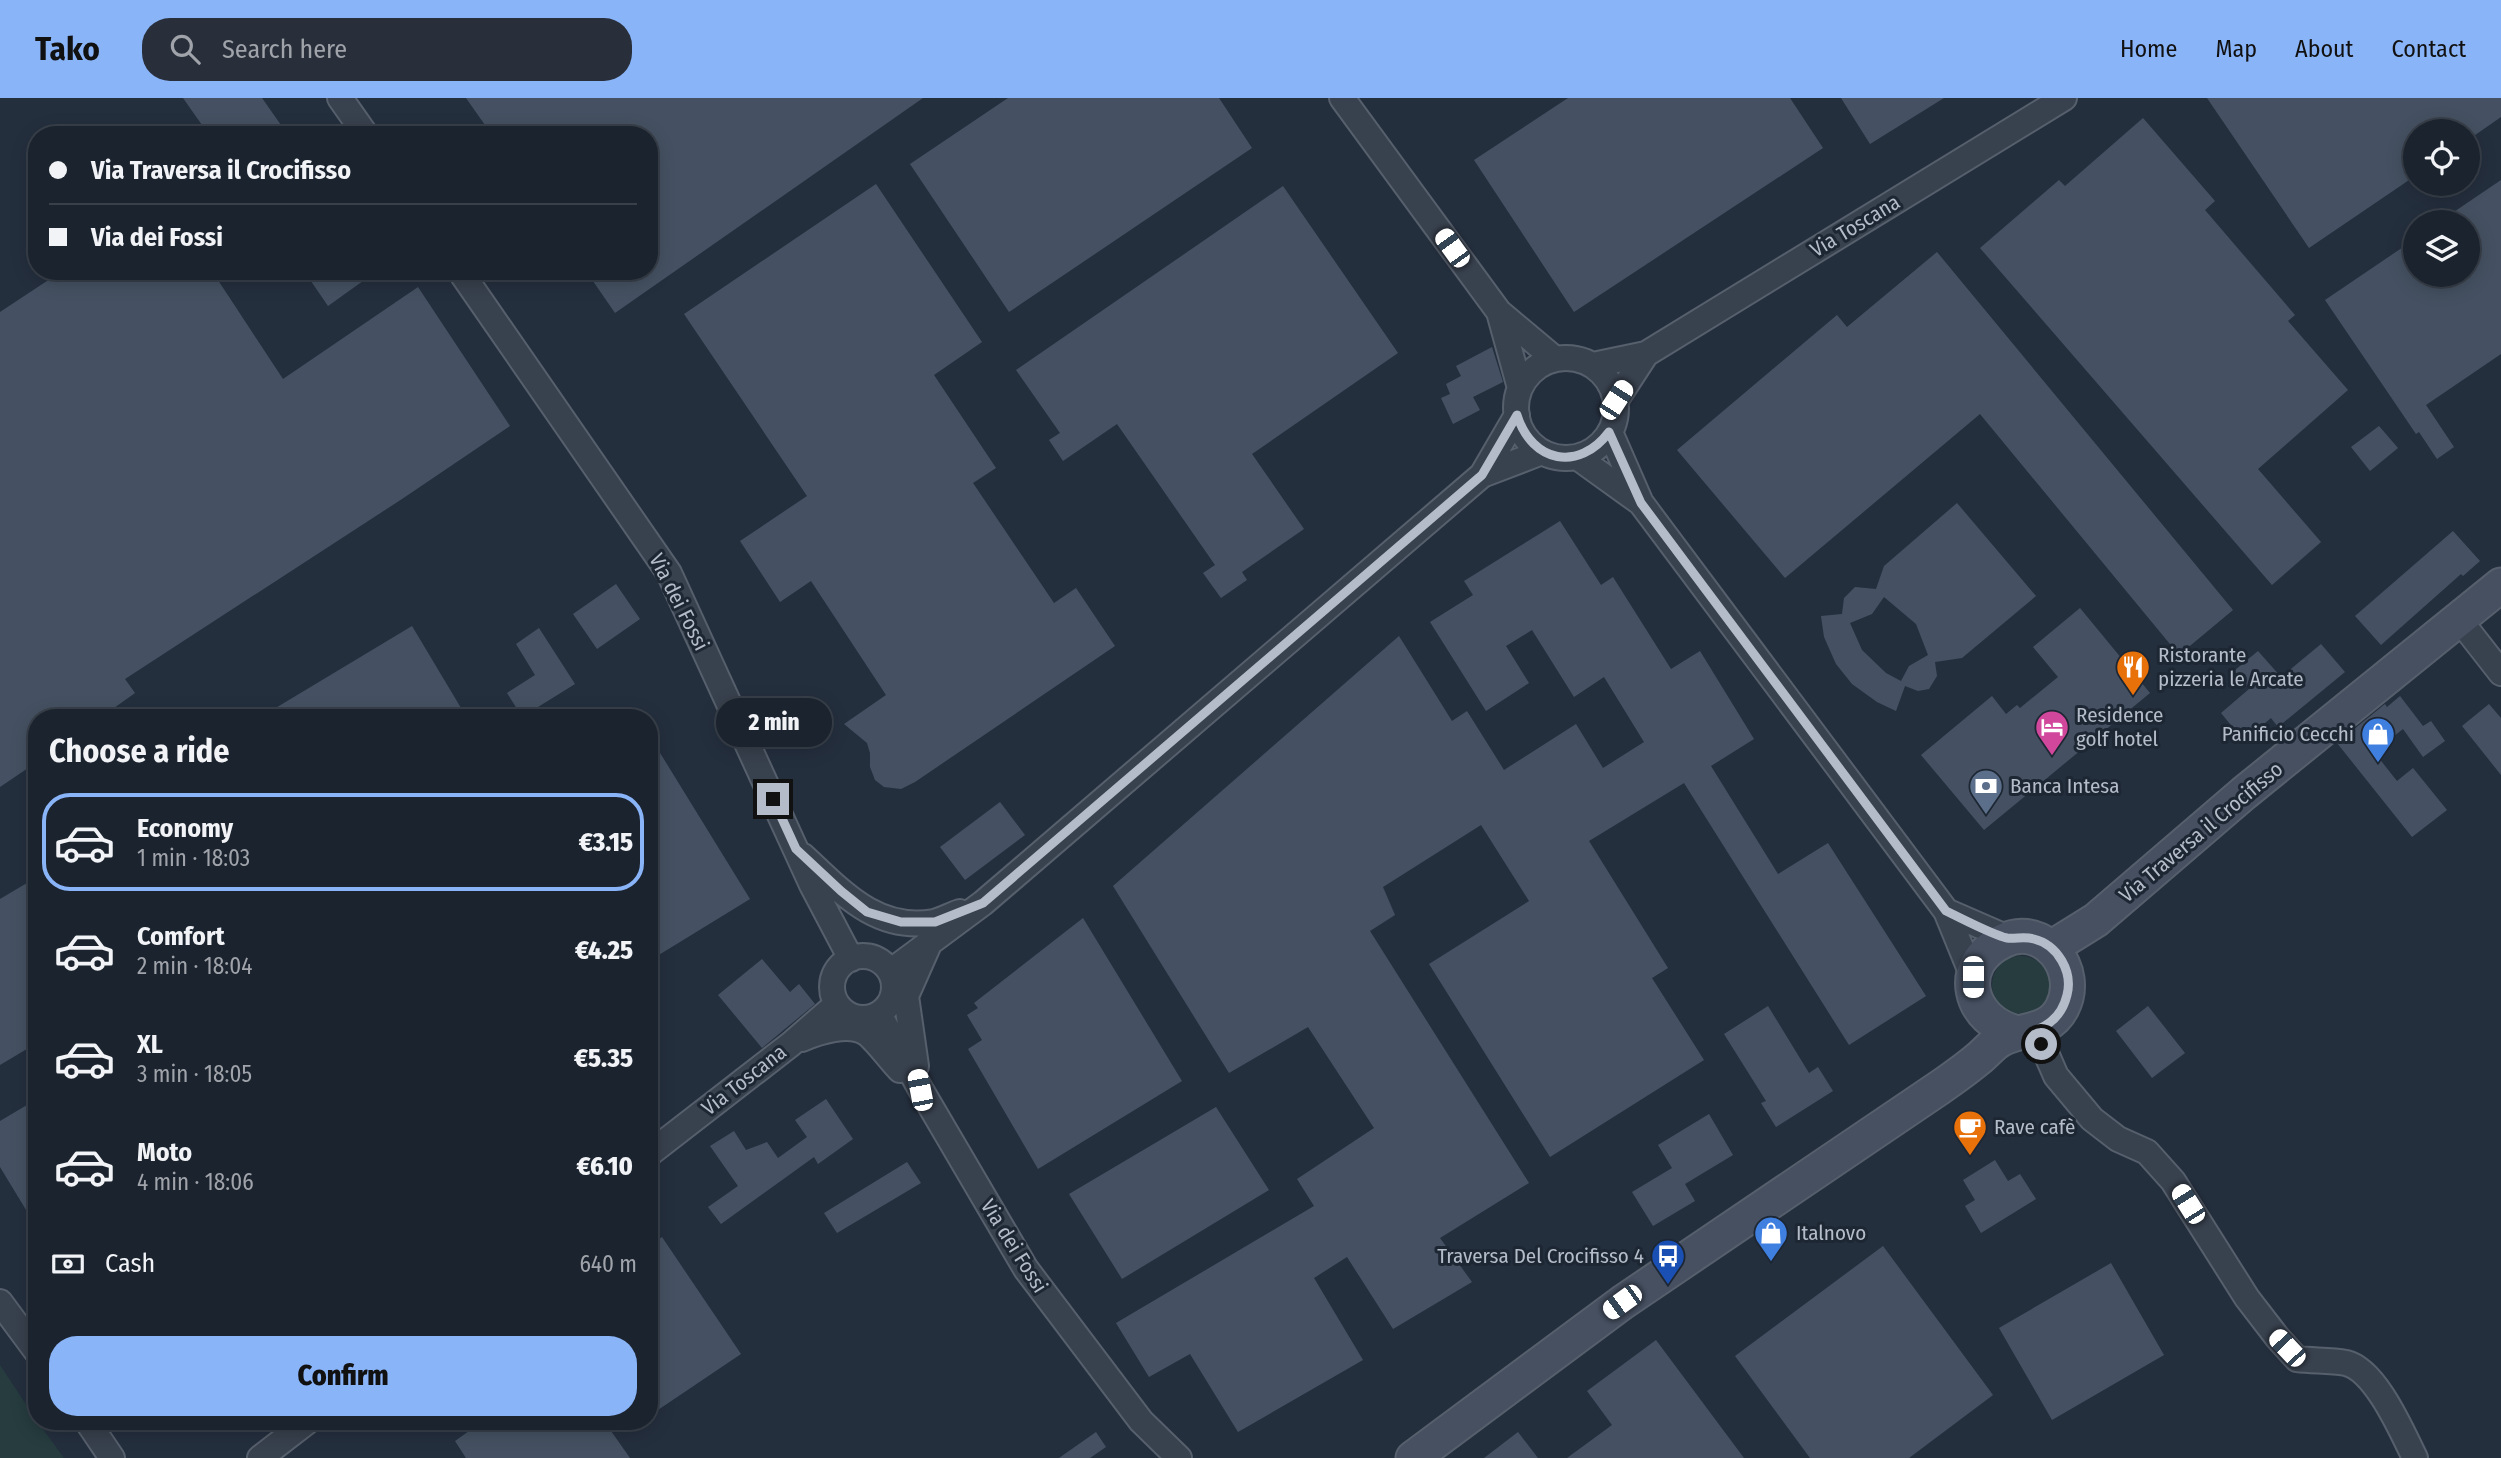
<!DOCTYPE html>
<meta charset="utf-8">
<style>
:root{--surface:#1b232e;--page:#282f3a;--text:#f1f3f6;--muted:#a0a4aa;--line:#39404a;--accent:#8ab4f8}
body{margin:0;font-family:"Fira Sans Condensed",sans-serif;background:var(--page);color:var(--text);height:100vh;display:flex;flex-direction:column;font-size:26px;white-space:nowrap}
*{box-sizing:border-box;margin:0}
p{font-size:23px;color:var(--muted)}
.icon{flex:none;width:38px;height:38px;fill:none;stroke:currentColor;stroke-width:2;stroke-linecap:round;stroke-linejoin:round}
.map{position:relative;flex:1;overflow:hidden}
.sheet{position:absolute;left:28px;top:611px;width:630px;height:721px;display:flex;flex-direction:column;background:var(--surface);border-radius:28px;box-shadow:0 4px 18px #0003,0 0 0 2px var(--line)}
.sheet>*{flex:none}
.guide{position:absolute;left:28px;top:28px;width:630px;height:154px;border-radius:28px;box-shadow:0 4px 18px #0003,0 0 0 2px var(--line);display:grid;align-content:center;height:154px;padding:0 21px;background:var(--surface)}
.controls{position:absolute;left:2403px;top:21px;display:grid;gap:14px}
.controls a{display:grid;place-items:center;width:77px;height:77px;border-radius:50%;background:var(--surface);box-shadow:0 4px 18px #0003,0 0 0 2px var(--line);font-size:35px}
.end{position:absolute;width:32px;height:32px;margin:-16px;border:9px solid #b4bcc9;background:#111;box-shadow:0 0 0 4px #111}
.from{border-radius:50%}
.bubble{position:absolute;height:49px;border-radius:24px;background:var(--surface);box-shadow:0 4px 18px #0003,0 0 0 2px var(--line);font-size:23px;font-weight:800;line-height:49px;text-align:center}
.car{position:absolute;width:21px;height:42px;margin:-21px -10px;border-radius:9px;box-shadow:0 0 5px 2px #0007;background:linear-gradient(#fff 24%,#345 0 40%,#fff 0 76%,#345 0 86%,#fff 0)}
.guide b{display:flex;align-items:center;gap:24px;height:66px;font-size:26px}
.guide b+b{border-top:2px solid var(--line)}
.guide i{width:18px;height:18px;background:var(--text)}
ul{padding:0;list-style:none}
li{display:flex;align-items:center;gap:21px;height:98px;margin:0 14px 10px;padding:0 7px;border:4px solid transparent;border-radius:28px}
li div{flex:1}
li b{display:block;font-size:26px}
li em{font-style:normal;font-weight:800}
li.selected{border-color:var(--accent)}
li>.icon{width:63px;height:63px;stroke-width:1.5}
h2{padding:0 21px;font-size:32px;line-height:84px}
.pay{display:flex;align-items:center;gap:18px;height:77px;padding:0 21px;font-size:26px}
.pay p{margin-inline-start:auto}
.button{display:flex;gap:14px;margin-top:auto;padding:14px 21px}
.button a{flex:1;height:80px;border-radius:28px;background:var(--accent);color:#111;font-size:28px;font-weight:800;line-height:80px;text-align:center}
header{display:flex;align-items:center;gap:42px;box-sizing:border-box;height:98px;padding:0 35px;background:var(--accent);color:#111}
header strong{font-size:33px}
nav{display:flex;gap:38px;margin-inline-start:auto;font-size:24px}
.search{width:490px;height:63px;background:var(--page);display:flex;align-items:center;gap:18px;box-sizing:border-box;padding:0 24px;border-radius:28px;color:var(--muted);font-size:26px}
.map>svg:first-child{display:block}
.green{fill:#263c3f}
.building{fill:#455162;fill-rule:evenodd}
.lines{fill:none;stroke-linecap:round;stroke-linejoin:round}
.street-casing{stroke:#565f6c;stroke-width:28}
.secondary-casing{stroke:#565f6c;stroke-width:37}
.street{stroke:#38414e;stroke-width:24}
.secondary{stroke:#465061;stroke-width:33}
.route{stroke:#b4bcc9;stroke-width:9}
.labels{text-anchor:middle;stroke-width:6;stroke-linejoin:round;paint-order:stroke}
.street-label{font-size:21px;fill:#b4bcc9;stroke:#1d2633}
.poi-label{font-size:21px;fill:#b4bcc9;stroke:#1d2633;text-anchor:start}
</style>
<header>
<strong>Tako</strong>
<div class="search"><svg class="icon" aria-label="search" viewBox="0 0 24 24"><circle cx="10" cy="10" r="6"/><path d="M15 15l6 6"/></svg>Search here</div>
<nav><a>Home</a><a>Map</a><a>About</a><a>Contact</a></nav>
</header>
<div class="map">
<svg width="2501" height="1360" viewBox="0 0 2501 1360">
<rect width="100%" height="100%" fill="#242f3e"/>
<!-- green -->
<path class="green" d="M1992 887a29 29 0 1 1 58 0a29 29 0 1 1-58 0Z
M0 1267 37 1323 64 1360H0Z"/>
<!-- building -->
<path class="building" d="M183 0H262L288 37H209Z
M466 0H923L615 215 586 173H649V37H492Z
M1008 0H1219L1252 50 1009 214 910 66Z
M1568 0H1790L1823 50 1574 214 1474 62Z
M1841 0H1944L1870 46Z
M2207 0H2501V19L2468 42V33H2415V78L2309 150Z
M2143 20 2215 103 2205 112 2295 217 2288 223 2348 292 2258 371 2321 444 2272 487 1980 150 2059 82 2065 88Z
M2501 82V256L2426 307 2454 349 2437 361 2419 334 2416 336 2325 202 2415 141V177H2468V124H2439Z
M876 86 982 244 934 277 996 370 973 385 1054 505 1076 490 1115 548 915 684 901 691 884 689 875 682 870 669V655L867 645 844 626 886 597 811 483 780 504 740 443 807 398 684 216Z
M1283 88 1398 255 1252 356 1304 431 1242 474 1247 482 1221 500 1203 475 1215 467 1117 326 1063 363 1049 342 1060 335 1016 272Z
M1937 154 2233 512 2179 557 1980 316 1785 480 1677 352 1837 217 1847 229Z
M62 173H212L283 281 418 189 510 328 402 401 125 581 135 595 100 620H37V664L0 689V214Z
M304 173H377L328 208Z
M1492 249 1503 284 1473 299 1480 312 1453 326 1441 300 1450 296 1446 286 1461 278 1456 268Z
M2379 328 2398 350 2370 373 2351 349Z
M1957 405 2036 498 1962 560 1935 564 1937 578 1929 591 1918 593 1905 588 1896 613 1877 604 1852 586 1836 566 1824 539 1821 518 1842 516 1844 500 1855 489 1876 491 1884 468ZM1884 499 1916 526 1928 557 1909 568 1901 583 1886 575 1862 552 1850 525 1872 516Z
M1560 423 1601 487 1613 479 1671 571 1700 553 1754 641 1711 668 1778 776 1828 745 1926 898 1849 947 1684 685 1589 743 1668 870 1652 880 1704 962 1550 1059 1429 866 1529 803 1481 727 1383 789 1395 817 1370 833 1529 1085 1440 1140 1472 1184 1393 1231 1347 1159 1314 1180 1363 1262 1238 1334 1190 1256 1149 1279 1116 1225 1314 1108 1297 1081 1374 1030 1308 929 1229 975 1113 788 1399 538 1452 623 1467 613 1504 672 1576 626 1603 670 1644 644 1604 579 1574 599 1532 532 1506 548 1529 585 1486 613 1430 524 1473 497 1464 483Z
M2453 433 2480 463 2463 478 2461 476 2381 547 2355 518Z
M616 486 640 521 597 551 573 516Z
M2080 510 2150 595 1984 732 1921 657 1992 598 2006 616 2017 607 2020 610 2058 579 2033 549Z
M412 528 467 620H259Z
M539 530 575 586 522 619 507 595 535 577 516 546Z
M2321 546 2345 574 2278 629 2271 620 2244 643 2221 615 2249 591 2234 573 2258 553 2281 579Z
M2400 598 2423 628 2431 623 2445 643 2423 659 2403 631 2374 654 2397 683 2413 670 2447 712 2412 739 2337 645 2385 606 2387 609Z
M2489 606 2501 620V677L2462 628Z
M649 637 750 801 649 863Z
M1000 704 1025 737 965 782 940 749Z
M37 779V945L0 967V801Z
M1083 820 1182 983 1038 1071 968 951 982 942 967 917 978 910 974 905Z
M762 861 790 894 799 886 815 906 762 950 718 897Z
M1768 908 1809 975 1818 969 1833 993 1776 1029 1761 1005 1766 1003 1724 936Z
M2148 908 2185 955 2152 980 2116 933Z
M37 1001V1130L0 1069V1023Z
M826 1001 853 1041 818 1066 814 1059 721 1126 708 1109 738 1088 710 1048 734 1033 746 1052 767 1044 778 1060 807 1039 795 1022Z
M1216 1009 1269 1092 1122 1181 1069 1096Z
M1709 1016 1733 1057 1685 1086 1695 1103 1653 1128 1632 1094 1672 1070 1658 1047Z
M1995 1062 2008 1083 2020 1076 2036 1101 1981 1135 1965 1108 1975 1102 1963 1082Z
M907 1064 921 1085 837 1135 824 1115Z
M662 1139 741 1256 649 1318V1148Z
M1883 1148 1993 1297 1909 1360H1810L1735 1258Z
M2111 1165 2164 1257 2052 1322 1999 1230Z
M1656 1242 1744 1360H1567L1612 1327 1587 1293Z
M483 1323H604L630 1360H466L455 1343Z
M1096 1334 1106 1349 1090 1360H1059Z
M1518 1334 1538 1360H1484Z"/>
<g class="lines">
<!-- street casing -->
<g class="street-casing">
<path id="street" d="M340 0 366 37
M1342 0 1499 214 1555 261
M460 173 669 475 812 787 851 861
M1499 214 1520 290
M1516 310a50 50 0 1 1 100 0a50 50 0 1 1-100 0Z
M1593 267 1646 256 2064 0
M1616 302 1646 256
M1610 334 1641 405 1946 813 1973 879
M1577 359 1641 405
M1482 377 1542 354
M2458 520 2501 575
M803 758C842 794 876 834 934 824 942 822 951 817 960 814
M1946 813 2008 840
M832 889a31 31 0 1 1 62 0a31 31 0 1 1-62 0Z
M890 874 983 805 1482 377 1517 317
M879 916 921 992 1026 1171 1141 1323 1179 1360
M2036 932 2056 978 2092 1021 2118 1041 2147 1054 2173 1083 2247 1200 2277 1239 2297 1261C2313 1263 2330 1262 2346 1265 2376 1272 2402 1334 2415 1360
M802 941C818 934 849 924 866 935 874 940 892 964 900 972
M916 968 906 898 929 846
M649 1056 791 946 837 906
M0 1204 37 1254
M87 1323 112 1360
M260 1360 308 1323"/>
</g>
<!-- secondary casing -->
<g class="secondary-casing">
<path id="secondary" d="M2051 850 2096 822 2244 695 2501 487
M1413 1360 1623 1204 1939 990C1952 981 1965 972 1978 961 1986 955 1993 945 2002 941 2024 930 2049 935 2062 910 2082 872 2044 823 2003 843 1954 866 1968 924 2018 935"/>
</g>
<!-- street -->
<use href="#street" class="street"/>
<!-- secondary -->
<use href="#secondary" class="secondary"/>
</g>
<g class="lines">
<!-- route -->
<path class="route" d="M773 701 796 751 841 793 867 814 901 824H935L983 805 1482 377 1517 317C1532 365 1579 374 1609 334L1641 405 1946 813C1961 820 1993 837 2007 840 2016 841 2025 838 2034 841 2058 847 2073 874 2067 897 2063 914 2052 926 2036 932L2041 946"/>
</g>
<!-- icons -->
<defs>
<g id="restaurant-pin" transform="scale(1.75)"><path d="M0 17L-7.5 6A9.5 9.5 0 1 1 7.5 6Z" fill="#e8710a" stroke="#1d2633"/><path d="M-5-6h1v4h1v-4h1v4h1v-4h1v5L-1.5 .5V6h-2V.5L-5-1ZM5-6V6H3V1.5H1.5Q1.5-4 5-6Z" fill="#fff"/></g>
<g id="hotel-pin" transform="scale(1.75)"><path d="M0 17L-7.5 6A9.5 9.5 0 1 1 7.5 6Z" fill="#d1479c" stroke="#1d2633"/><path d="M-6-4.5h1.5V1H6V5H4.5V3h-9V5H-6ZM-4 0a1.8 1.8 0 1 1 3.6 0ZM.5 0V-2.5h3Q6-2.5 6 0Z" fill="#fff"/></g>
<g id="shop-pin" transform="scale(1.75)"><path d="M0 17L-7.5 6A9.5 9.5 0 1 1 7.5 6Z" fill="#3f7fe0" stroke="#1d2633"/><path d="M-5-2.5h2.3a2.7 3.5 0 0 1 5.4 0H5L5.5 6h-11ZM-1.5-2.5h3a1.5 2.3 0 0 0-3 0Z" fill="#fff"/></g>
<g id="bank-pin" transform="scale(1.75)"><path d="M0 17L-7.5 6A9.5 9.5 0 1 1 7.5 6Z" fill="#5c6f8a" stroke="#1d2633"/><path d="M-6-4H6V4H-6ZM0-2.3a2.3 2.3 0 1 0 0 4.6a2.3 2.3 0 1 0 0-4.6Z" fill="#fff"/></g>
<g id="cafe-pin" transform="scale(1.75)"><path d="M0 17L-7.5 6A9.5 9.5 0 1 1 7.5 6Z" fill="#e8710a" stroke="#1d2633"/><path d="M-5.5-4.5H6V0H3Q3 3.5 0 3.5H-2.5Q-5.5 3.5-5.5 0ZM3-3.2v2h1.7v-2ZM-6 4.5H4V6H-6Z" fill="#fff"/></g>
<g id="bus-pin" transform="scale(1.75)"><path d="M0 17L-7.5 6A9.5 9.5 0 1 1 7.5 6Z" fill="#1a4fb4" stroke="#1d2633"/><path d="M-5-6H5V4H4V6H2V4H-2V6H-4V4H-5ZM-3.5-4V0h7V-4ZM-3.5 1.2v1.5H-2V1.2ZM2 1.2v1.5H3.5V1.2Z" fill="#fff"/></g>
</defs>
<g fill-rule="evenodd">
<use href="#restaurant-pin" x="2133" y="569"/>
<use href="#hotel-pin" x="2052" y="629"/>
<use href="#shop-pin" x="2378" y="636"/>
<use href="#bank-pin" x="1986" y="688"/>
<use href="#cafe-pin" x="1970" y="1029"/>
<use href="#shop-pin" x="1771" y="1135"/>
<use href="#bus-pin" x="1668" y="1158"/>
</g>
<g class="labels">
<!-- street labels -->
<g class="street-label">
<text transform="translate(1855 128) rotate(-31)" y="7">Via Toscana</text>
<text transform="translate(679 504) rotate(63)" y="7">Via dei Fossi</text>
<text transform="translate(2201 734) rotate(-40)" y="7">Via Traversa il Crocifisso</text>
<text transform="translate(744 982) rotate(-38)" y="7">Via Toscana</text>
<text transform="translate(1014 1148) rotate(58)" y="7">Via dei Fossi</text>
</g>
<!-- poi labels -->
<g class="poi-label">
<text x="2158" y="564">Ristorante<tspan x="2158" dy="24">pizzeria le Arcate</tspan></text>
<text x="2076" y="624">Residence<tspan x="2076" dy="24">golf hotel</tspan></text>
<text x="2354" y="643" text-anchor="end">Panificio Cecchi</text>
<text x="2010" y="695">Banca Intesa</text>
<text x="1994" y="1036">Rave cafè</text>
<text x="1796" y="1142">Italnovo</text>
<text x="1644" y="1165" text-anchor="end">Traversa Del Crocifisso 4</text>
</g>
</g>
</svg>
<div class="controls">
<a><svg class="icon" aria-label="locate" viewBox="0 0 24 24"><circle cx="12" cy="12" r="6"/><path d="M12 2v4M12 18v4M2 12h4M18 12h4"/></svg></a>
<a><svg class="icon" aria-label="layers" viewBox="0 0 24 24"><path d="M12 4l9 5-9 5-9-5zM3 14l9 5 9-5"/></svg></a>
</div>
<i class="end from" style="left:2041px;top:946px"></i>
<i class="end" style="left:773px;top:701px"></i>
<div class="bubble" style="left:716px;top:600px;width:116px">2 min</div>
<i class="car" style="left:1452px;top:150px;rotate:324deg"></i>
<i class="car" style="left:1616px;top:302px;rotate:33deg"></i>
<i class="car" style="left:1973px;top:879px;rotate:180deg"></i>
<i class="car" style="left:920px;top:992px;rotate:349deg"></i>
<i class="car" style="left:2188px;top:1106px;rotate:328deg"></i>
<i class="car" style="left:1622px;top:1204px;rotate:234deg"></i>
<i class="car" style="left:2287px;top:1250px;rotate:317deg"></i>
<div class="guide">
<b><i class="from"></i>Via Traversa il Crocifisso</b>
<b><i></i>Via dei Fossi</b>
</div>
<section class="sheet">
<h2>Choose a ride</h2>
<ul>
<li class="selected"><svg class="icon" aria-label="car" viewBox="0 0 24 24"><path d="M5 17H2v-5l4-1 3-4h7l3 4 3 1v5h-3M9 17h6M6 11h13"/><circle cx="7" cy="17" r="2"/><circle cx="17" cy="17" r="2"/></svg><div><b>Economy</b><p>1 min · 18:03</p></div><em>€3.15</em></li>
<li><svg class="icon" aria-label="car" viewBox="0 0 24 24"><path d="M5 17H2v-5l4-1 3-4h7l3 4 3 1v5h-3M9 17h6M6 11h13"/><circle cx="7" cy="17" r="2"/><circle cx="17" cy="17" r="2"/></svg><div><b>Comfort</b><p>2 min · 18:04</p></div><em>€4.25</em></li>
<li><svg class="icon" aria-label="car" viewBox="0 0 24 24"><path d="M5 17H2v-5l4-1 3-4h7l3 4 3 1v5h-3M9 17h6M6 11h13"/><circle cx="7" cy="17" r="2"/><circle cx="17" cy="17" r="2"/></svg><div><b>XL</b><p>3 min · 18:05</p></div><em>€5.35</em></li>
<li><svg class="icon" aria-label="car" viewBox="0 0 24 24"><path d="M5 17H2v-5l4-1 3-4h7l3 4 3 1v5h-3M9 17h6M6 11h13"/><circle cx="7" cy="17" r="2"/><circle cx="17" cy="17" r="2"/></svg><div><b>Moto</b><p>4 min · 18:06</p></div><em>€6.10</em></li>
</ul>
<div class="pay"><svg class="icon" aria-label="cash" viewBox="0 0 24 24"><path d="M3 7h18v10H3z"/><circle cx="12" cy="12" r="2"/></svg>Cash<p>640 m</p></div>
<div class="button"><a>Confirm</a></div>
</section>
</div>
